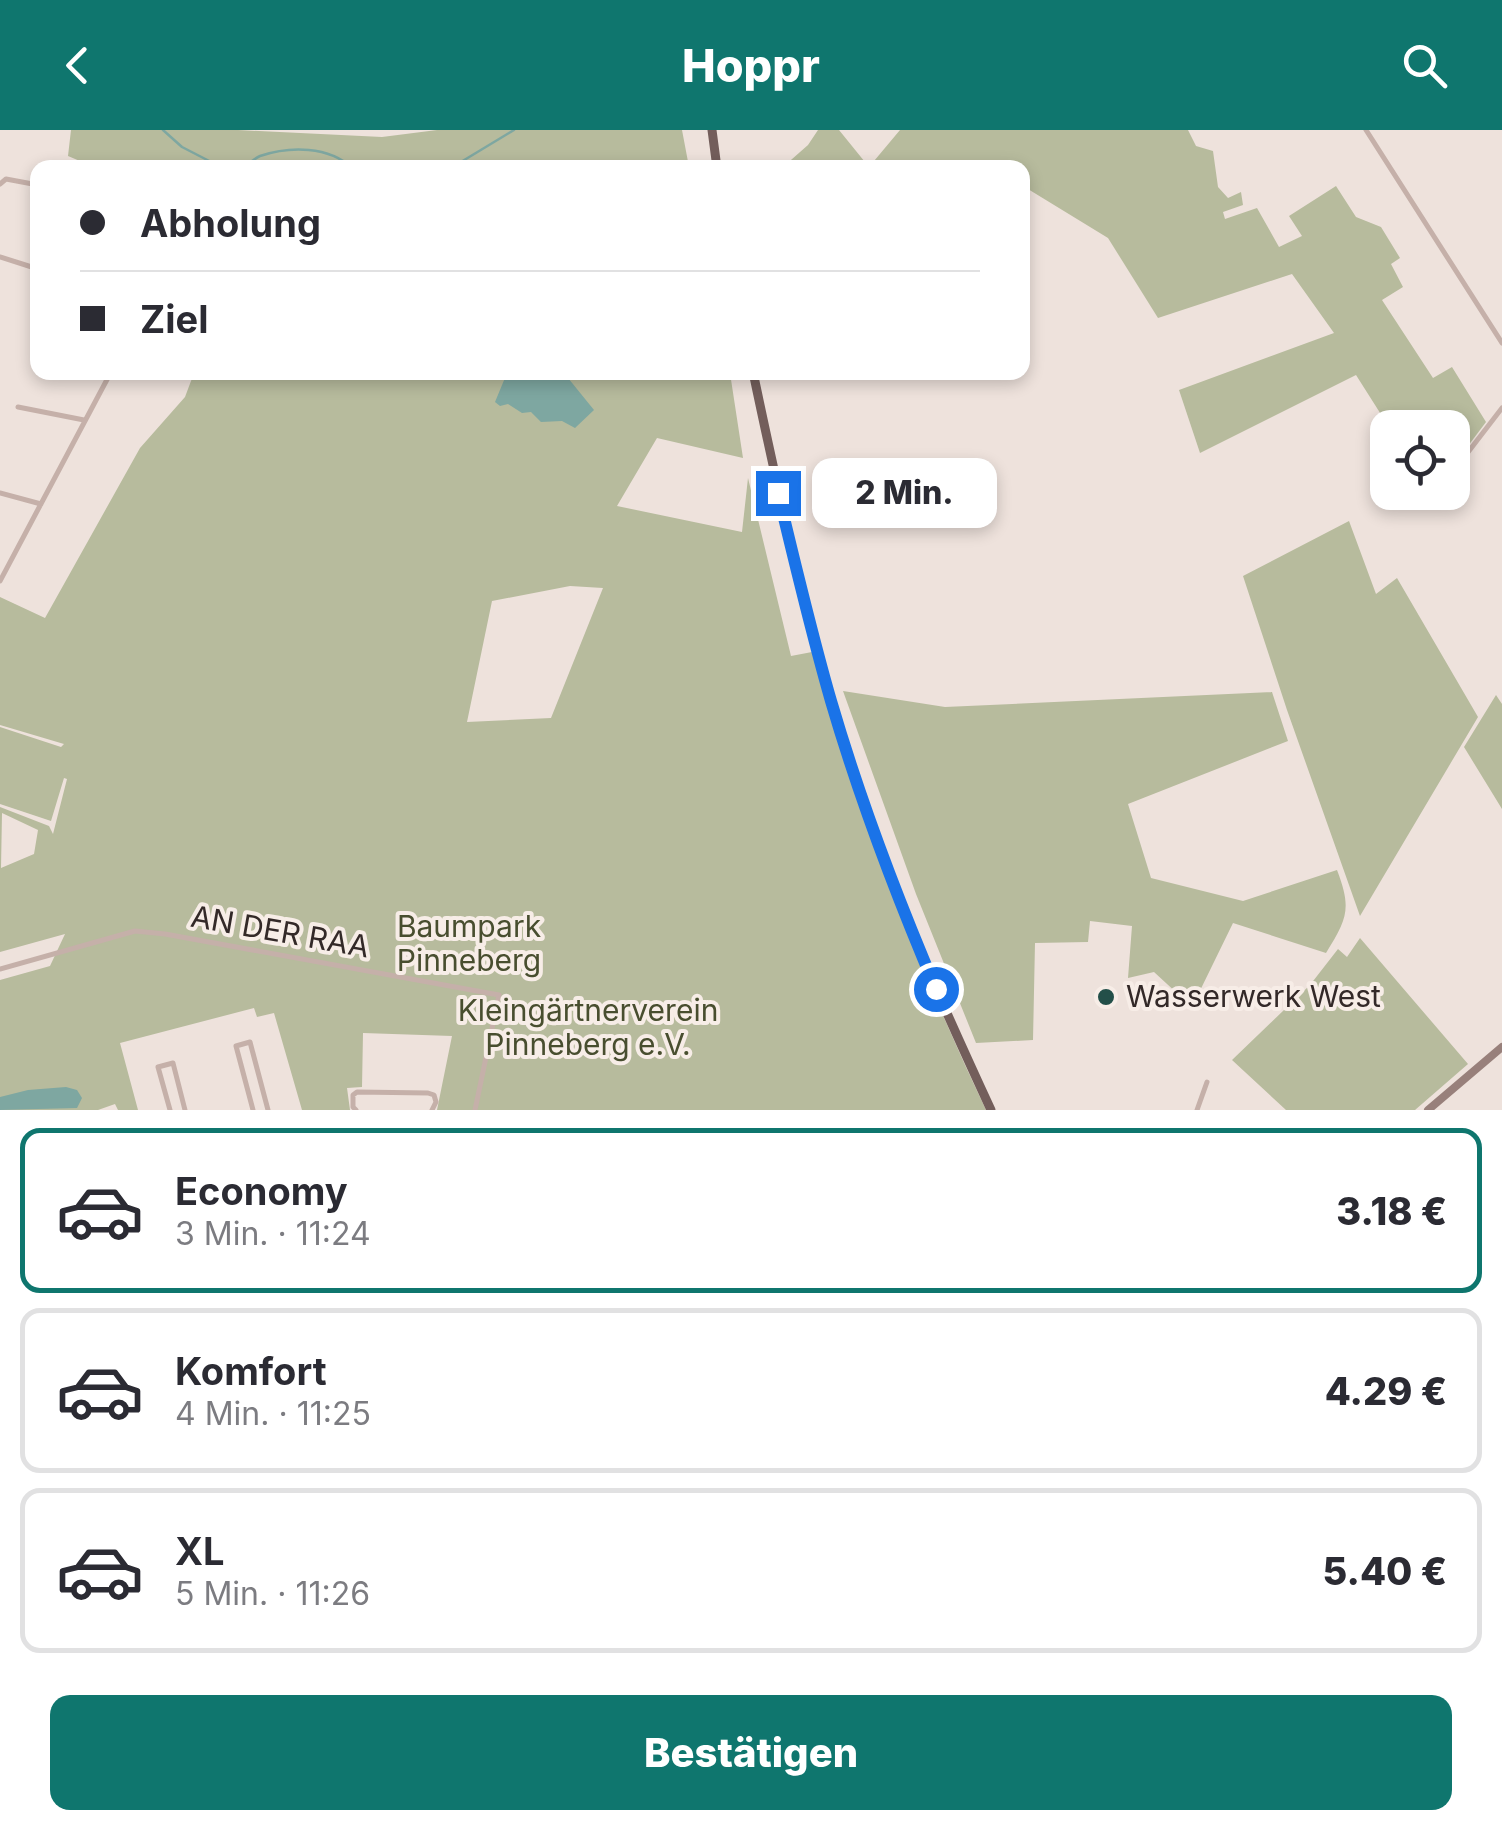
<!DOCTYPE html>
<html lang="de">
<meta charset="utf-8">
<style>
:root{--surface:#fff;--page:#f2f2f3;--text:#2b2b33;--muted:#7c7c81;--line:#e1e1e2;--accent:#0f766e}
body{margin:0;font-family:Inter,sans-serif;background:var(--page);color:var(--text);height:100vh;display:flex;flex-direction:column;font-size:38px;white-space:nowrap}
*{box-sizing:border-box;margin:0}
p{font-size:32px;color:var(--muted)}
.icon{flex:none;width:55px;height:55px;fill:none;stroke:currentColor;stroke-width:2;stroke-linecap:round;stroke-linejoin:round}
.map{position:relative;height:980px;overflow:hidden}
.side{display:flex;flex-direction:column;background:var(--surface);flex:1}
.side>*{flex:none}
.top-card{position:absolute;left:30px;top:30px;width:1000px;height:220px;border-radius:20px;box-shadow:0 5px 15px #0003;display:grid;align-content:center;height:220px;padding:0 50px;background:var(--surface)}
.fabs{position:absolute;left:1370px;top:280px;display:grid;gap:20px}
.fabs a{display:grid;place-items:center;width:100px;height:100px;border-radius:20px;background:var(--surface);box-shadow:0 5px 15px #0003;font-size:50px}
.end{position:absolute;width:45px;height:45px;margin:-22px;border:12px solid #1a73e8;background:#fff;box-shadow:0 0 0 5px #fff}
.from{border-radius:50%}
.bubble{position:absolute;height:70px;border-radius:20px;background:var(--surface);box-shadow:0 5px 15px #0003;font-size:32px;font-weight:800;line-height:70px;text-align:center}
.top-card b{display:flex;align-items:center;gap:35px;height:95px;font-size:38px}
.top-card b+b{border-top:2px solid var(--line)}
.top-card i{width:25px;height:25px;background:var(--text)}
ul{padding:18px 0 0;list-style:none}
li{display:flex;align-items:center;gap:30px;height:165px;margin:0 20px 15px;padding:0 30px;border:5px solid var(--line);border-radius:20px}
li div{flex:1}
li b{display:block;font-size:38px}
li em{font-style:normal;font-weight:800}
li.active{border-color:var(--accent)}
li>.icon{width:90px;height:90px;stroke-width:1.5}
.action{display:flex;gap:20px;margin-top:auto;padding:20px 50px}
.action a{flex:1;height:115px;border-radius:20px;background:var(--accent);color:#fff;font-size:40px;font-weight:800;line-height:115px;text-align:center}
header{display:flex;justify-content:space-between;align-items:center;height:130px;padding:0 50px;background:var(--accent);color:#fff;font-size:45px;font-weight:800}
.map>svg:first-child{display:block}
.green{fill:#b7bb9d;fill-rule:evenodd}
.water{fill:#7ea7a1}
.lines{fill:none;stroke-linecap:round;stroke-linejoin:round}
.stream{stroke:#7ea7a1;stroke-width:2.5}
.minor{stroke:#c5b0a9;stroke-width:5}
.secondary{stroke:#98807b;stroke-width:8}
.primary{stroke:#735e5b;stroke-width:9}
.route{stroke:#1a73e8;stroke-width:12}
.poi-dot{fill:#234f49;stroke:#f7ede7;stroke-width:4}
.labels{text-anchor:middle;stroke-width:8;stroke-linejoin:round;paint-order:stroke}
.park-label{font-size:30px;fill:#484e2f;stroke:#f7ede7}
.street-label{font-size:30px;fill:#332928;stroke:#f7ede7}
.poi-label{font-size:30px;fill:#332928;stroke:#f7ede7;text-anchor:start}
</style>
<header><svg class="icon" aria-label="back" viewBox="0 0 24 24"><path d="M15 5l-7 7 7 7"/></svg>Hoppr<svg class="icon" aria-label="search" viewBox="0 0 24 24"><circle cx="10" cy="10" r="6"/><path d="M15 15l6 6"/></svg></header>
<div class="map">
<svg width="1502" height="980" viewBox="0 0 1502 980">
<rect width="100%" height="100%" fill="#eee2dc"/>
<!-- green -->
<path class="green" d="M71 0H238L382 7 437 0H682L689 37H94L68 26Z
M818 0H839L869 37H783L808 15Z
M900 0H1188L1196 16 1213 21 1218 57 1228 68 1241 62 1243 75 1223 82 1225 89 1257 78 1279 117 1302 106 1289 86 1336 56 1356 87 1381 97 1400 128 1391 134 1403 157 1382 170 1433 248 1452 237 1486 292 1453 336 1452 298 1389 297 1356 245 1200 323 1179 260 1334 203 1292 144 1158 188 1108 108 1023 56 1022 38 869 37Z
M194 243H730L743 328 657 308 617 376 742 402 748 348 791 526 812 522C856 680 916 832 986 980H437L452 906 363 903 362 957 347 958 350 980H302L274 883 257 887 254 878 120 913 138 980H118L115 974 98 980H0V850L50 836 65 804 0 822V677L49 696 53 704 67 649 64 648 51 691 0 674V597L61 617 64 614 0 595V467L45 488 140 318 185 267ZM570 456 603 458 551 588 467 592 492 471ZM2 683 38 700 34 724 1 738Z
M1349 391 1376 464 1397 448 1478 587 1360 786 1287 580 1243 446Z
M843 561 945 577 1272 562 1288 611 1128 674 1151 748 1243 771 1337 740C1352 779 1347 789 1326 823L1233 793 1192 877 1154 842 1128 848 1132 796 1090 791 1088 812 1035 813 1033 910 976 913 916 764Z
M1496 565 1502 574V679L1464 617Z
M1360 808 1468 934 1415 980H1286L1232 930 1310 855 1338 819 1347 827Z"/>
<!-- water -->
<path class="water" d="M507 243H564L594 280 575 298 562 291 541 292 531 282 522 283 508 274 500 276 495 272Z
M66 957 77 960 82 968 77 978 0 980V967L28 960Z"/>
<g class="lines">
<!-- stream -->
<path class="stream" d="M163 0 182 17 217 35
M222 37C230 35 240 37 247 34 252 32 255 28 260 26 290 16 329 16 352 38
M451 38 514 0"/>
<!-- minor -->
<path class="minor" d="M1366 0 1502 213
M0 54 6 49 38 55
M0 127 38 139
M18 277 84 290
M1452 343 1502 278
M1424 362 1430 373 1438 362
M0 363 41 374
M0 451 111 242
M0 839 135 801 165 804 499 865 475 980
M170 980 158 937 173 933 185 980
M253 980 236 916 250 912 268 980
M356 980 353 977V965L357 962 428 963 434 965 436 972 432 980
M1197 980 1207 952"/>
<!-- secondary -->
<path class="secondary" d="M1428 980 1502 917"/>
<!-- primary -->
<path class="primary" d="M712 0 717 38
M753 242C783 384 814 526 860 663 896 772 943 876 991 980"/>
</g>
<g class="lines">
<!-- route -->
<path class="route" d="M778 363C795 433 811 502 831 571 860 670 896 765 936 859"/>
</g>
<!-- markers -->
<circle class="poi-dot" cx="1106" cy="867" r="10"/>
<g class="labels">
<!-- park labels -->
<g class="park-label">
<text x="469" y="807">Baumpark<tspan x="469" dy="34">Pinneberg</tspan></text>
<text x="588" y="891">Kleingärtnerverein<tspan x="588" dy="34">Pinneberg e.V.</tspan></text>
</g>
<!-- street labels -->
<g class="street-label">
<text transform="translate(280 802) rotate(10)" y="10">AN DER RAA</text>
</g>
<!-- poi labels -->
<g class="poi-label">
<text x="1126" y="877">Wasserwerk West</text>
</g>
</g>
</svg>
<div class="fabs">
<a><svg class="icon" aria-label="locate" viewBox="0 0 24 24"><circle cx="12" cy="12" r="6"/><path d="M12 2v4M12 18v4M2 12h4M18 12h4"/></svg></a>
</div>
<i class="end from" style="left:936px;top:859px"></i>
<i class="end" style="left:778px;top:363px"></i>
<div class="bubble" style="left:812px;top:328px;width:185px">2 Min.</div>
<div class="top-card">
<b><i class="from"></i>Abholung</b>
<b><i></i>Ziel</b>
</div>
</div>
<section class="side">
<ul>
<li class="active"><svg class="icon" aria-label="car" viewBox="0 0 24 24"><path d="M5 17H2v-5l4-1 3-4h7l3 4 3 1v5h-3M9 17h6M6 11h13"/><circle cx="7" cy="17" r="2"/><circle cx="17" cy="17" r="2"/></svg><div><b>Economy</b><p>3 Min. · 11:24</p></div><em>3.18 €</em></li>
<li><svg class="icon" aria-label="car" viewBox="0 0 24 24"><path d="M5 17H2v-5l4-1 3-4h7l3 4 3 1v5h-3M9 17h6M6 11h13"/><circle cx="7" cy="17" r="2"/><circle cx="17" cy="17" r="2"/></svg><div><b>Komfort</b><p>4 Min. · 11:25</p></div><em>4.29 €</em></li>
<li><svg class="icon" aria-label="car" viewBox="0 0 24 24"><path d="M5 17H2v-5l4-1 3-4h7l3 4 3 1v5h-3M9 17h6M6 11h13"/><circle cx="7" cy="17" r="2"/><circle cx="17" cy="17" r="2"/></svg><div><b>XL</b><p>5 Min. · 11:26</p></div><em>5.40 €</em></li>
</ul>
<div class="action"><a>Bestätigen</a></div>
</section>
